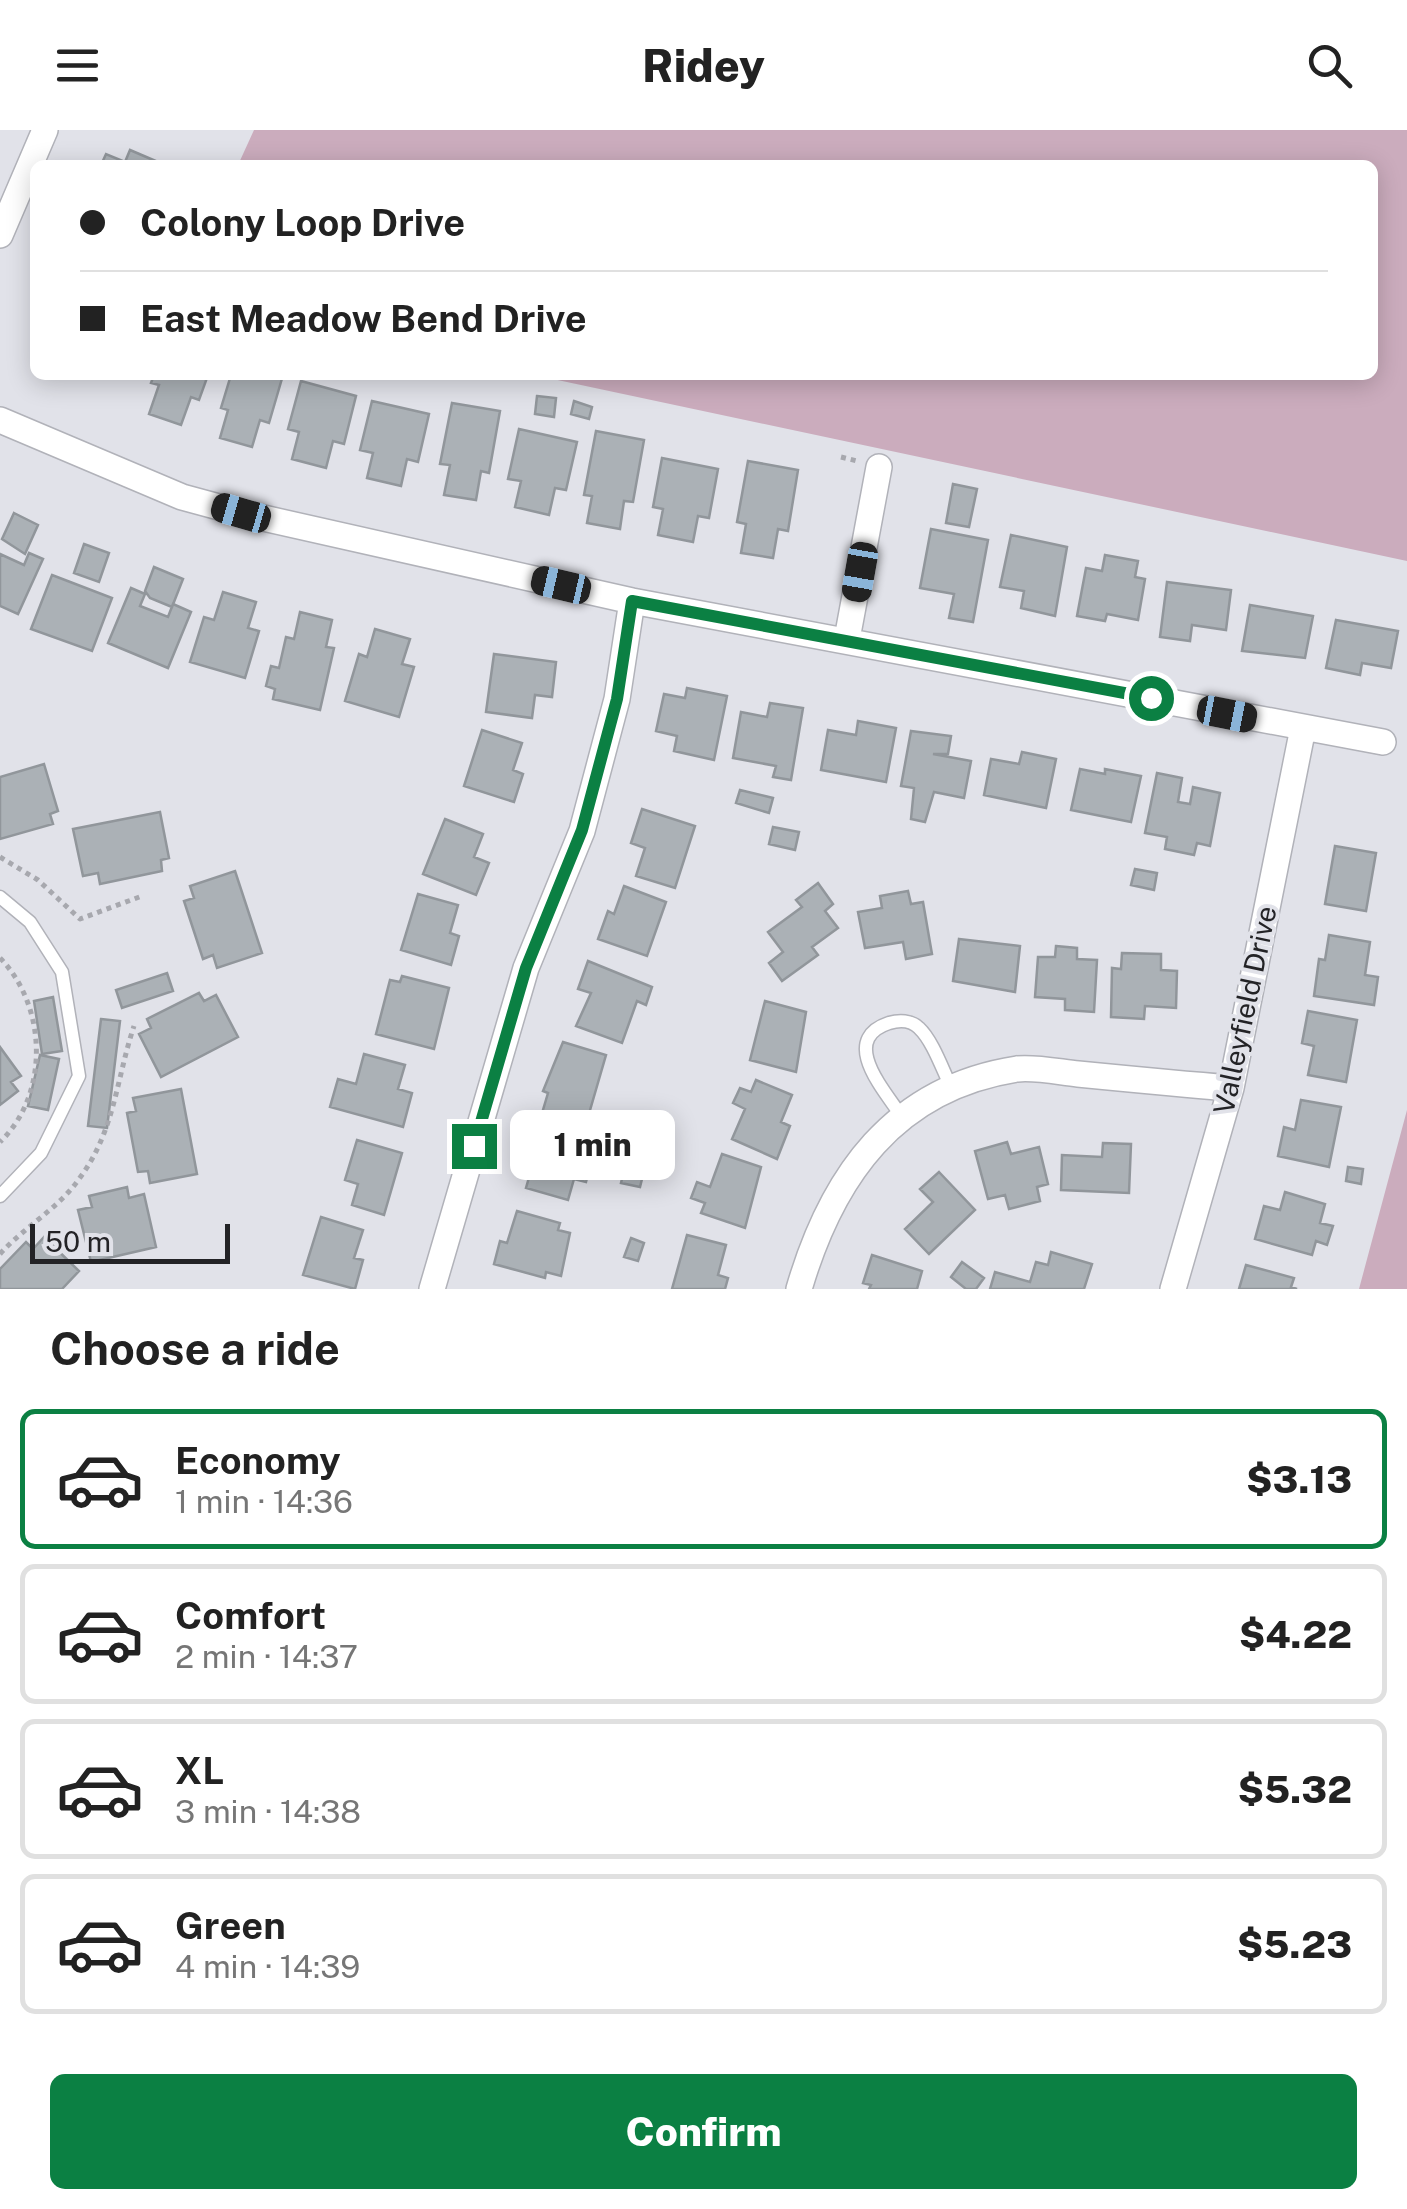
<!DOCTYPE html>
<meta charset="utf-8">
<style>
:root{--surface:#fff;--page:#f6f6f6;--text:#222;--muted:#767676;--line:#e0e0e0;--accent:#0b8043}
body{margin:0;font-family:"Public Sans",sans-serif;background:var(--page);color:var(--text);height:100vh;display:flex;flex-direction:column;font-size:38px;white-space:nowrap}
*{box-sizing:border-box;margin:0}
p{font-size:32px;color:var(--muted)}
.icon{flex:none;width:55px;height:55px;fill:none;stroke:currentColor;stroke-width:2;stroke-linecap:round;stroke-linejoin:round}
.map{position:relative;height:1159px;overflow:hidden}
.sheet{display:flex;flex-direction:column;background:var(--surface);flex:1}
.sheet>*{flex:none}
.hud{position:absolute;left:30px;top:30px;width:1348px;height:220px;border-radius:15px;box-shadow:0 5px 25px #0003;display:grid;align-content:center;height:220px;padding:0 50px;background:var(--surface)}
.scale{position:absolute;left:30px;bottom:25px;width:200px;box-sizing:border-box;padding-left:10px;border:5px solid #232326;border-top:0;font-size:28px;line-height:35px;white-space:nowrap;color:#232326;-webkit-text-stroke:8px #e1e2e9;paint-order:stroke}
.end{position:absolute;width:45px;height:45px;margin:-22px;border:12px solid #0b8043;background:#fff;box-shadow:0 0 0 5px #fff}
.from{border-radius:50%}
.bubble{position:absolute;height:70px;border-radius:15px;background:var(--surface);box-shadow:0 5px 25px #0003;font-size:32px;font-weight:800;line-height:70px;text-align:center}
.car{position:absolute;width:30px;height:60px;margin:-30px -15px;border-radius:12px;box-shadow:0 0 8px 2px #0007;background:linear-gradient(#222 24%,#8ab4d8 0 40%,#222 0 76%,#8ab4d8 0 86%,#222 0)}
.hud b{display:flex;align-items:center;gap:35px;height:95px;font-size:38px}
.hud b+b{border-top:2px solid var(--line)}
.hud i{width:25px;height:25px;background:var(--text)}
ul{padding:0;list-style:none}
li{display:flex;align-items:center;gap:30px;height:140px;margin:0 20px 15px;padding:0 30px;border:5px solid var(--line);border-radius:15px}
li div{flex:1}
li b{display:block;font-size:38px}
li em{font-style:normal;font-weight:800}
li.active{border-color:var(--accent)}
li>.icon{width:90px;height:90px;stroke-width:1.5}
h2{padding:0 50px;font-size:45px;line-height:120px}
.primary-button{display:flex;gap:20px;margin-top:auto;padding:20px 50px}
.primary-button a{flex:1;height:115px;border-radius:15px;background:var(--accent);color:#fff;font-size:40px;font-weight:800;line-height:115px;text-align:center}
header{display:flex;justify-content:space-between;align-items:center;height:130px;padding:0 50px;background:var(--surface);font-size:45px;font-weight:800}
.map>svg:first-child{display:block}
.green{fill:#cbacbd}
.building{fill:#abb1b6;stroke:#91969b;stroke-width:2.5}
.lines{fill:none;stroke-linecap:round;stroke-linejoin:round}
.service-casing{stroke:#b1b2b9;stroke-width:15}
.minor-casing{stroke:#b1b2b9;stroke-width:28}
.path{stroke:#a7a8ae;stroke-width:5;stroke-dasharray:5 5;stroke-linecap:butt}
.service{stroke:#fff;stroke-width:12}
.minor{stroke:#fff;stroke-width:25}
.route{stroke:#0b8043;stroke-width:12}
.labels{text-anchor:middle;stroke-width:8;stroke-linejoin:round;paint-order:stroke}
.street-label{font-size:28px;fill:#232326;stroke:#e1e2e9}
</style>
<header><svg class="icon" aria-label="menu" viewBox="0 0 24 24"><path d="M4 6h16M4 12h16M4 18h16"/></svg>Ridey<svg class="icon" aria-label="search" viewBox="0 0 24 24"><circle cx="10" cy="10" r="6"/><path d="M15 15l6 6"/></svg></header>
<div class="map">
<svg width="1407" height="1159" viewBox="0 0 1407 1159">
<rect width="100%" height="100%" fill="#e1e2e9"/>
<!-- green -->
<path class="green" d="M254 0H1407V431L534 245H1372V35H238Z
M1407 980V1159H1359Z"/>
<!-- building -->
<path class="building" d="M130 20 165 35H101L106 24 125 32Z
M154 245H208L199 270 191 267 181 295 149 284 159 255 151 253Z
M231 245H283L269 293 260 290 252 317 220 308 228 280 221 278Z
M301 251 356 266 344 314 333 311 326 338 292 329 299 302 288 299Z
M537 266 556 268 554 287 535 284Z
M372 271 429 284 418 332 407 329 401 356 367 348 373 323 360 320Z
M574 271 592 277 589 289 571 284Z
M452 273 500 281 489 343 481 341 476 370 444 365 450 335 440 334Z
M519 299 577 312 566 360 555 358 549 385 515 377 521 351 508 349Z
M596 301 644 310 633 372 624 371 620 399 587 393 592 366 584 365Z
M662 328 718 339 709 388 698 386 693 412 658 405 663 379 653 377Z
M748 331 798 340 788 401 778 399 773 428 741 423 746 394 737 392Z
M953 354 977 359 969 397 946 393Z
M14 383 38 395 25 424 2 409Z
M931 399 988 410 973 492 949 488 954 464 920 458Z
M1011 405 1067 417 1055 486 1021 478 1024 461 1000 457Z
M84 414 109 423 99 452 74 443Z
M29 423 43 429 18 484 0 476V424L24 435Z
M1105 425 1138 431 1135 447 1145 449 1138 490 1107 484 1105 491 1077 486 1086 438 1102 441Z
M154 437 183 449 172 477 150 468 145 461Z
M52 445 112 468 92 521 31 499Z
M1167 452 1231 460 1226 500 1192 495 1190 511 1160 507Z
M131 458 145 464 140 476 168 487 173 474 191 482 168 538 108 513Z
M223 462 256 472 248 498 259 501 245 548 190 532 204 487 214 490Z
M1250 475 1313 486 1305 528 1242 521Z
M300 482 332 490 326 517 334 518 320 580 273 569 275 559 266 556 271 536 279 538 286 507 294 509Z
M1336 490 1398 501 1391 538 1362 533 1360 545 1326 538Z
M375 499 410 509 402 534 414 537 399 587 345 571 359 524 367 527Z
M494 524 556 532 552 567 535 565 532 588 486 582Z
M687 558 727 566 714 630 674 621 677 606 656 601 664 564 685 568Z
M770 573 803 578 791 650 773 647 776 636 733 628 741 582 767 587Z
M858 591 896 598 886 652 821 640 828 600 856 605Z
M482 600 522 613 513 640 523 644 514 672 464 656Z
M911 601 951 606 948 624H933L971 631 964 668 934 662 925 692 911 689 914 658 901 656Z
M1022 622 1056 629 1046 678 984 665 991 629 1019 634Z
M44 634 58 681 50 684 53 694 0 709V647Z
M1080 639 1105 644V639L1141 646 1131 692 1071 680Z
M1157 643 1182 648 1178 672 1190 674 1193 657 1220 663 1210 716 1197 713 1194 725 1165 719 1167 707 1145 703Z
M740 660 773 668 769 683 736 673Z
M642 679 695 696 675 758 636 746 645 718 631 713Z
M160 682 169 728 161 730 162 741 100 754 98 743 83 746 73 699Z
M445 689 483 704 474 727 489 733 476 765 423 744Z
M773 697 799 702 795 720 769 714Z
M1335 716 1376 723 1366 781 1325 774Z
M1135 739 1157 743 1154 760 1131 755Z
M235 741 262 823 217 838 213 825 203 829 184 771 194 768 190 756Z
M818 753 833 774 825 781 838 798 812 817 818 825 782 851 769 833 783 822 768 802 802 777 796 770Z
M624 756 666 772 647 826 598 809 608 781 614 784Z
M908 761 911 774 923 772 932 824 906 829 903 812 865 818 858 782 882 778 880 766Z
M418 764 458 775 450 803 459 806 451 835 401 820Z
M1329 805 1370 812 1365 845 1378 847 1374 875 1314 866 1319 829 1325 830Z
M959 809 1020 816 1015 862 953 851Z
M1056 816 1077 818V829L1097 830 1094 882 1065 880V869L1035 867 1038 827H1055Z
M1122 823 1161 824V840L1177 841 1176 878 1145 876 1144 889 1111 887 1112 838 1121 839Z
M588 831 652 857 646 875 637 871 622 913 576 896 591 863 578 859Z
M167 843 173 861 122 878 116 860Z
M402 846 449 858 434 919 376 904 390 850 400 852Z
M199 863 204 871 216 865 238 907 161 947 139 904 151 898 147 889Z
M53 867 62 921 42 924 34 871Z
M765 871 806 882 796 942 750 930Z
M1308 881 1357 890 1346 952 1308 945 1314 916 1302 913Z
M101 889 120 891 107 998 88 996Z
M563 912 606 925 586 994 543 980 548 963 543 961Z
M0 917 21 946 11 952 18 961 0 975Z
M364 924 405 935 398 959 412 963 403 997 330 977 338 949 356 954Z
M40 925 59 929 48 980 28 976Z
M756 950 792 965 781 992 790 996 777 1029 732 1009 745 979 733 973 740 958 751 962Z
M181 959 197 1044 150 1053 148 1041 138 1042 127 983 136 981 133 968Z
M1301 970 1341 977 1329 1037 1278 1026 1284 997 1295 1000Z
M533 995 596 1012 586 1052 574 1049 568 1070 526 1058 532 1037 522 1035Z
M357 1010 402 1023 384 1085 352 1075 358 1054 345 1050Z
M1007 1012 1011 1024 1039 1017 1048 1054 1037 1057 1040 1071 1009 1079 1005 1065 988 1069 975 1021Z
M1103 1013 1131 1014 1129 1063 1061 1060 1062 1025 1102 1027Z
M722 1024 761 1037 745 1098 701 1083 705 1073 691 1068 697 1052 710 1057Z
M625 1036 644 1041 640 1057 621 1053Z
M1348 1037 1363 1039 1361 1054 1346 1051Z
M939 1042 975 1080 929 1124 905 1099 933 1072 920 1059Z
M127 1057 129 1068 144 1064 156 1117 91 1132 78 1080 92 1077 89 1066Z
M1285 1062 1325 1074 1320 1093 1333 1096 1327 1115 1316 1111 1312 1125 1255 1109 1264 1076 1280 1080Z
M517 1081 560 1093 558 1100 570 1103 561 1146 546 1142 545 1148 494 1134 500 1111 507 1113Z
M321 1087 363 1100 354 1128 363 1130 355 1159 303 1145Z
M687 1105 726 1115 718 1145 728 1148 725 1159H672Z
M44 1107 79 1141 62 1159H0V1139L26 1112 33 1119Z
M631 1108 644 1113 638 1131 624 1127Z
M1051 1122 1092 1134 1084 1159H990L995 1142 1030 1152 1036 1132 1048 1135Z
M872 1125 922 1141 917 1159H869L871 1155 863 1153Z
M962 1132 984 1148 976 1159H966L951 1147Z
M1246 1135 1294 1148 1291 1157 1297 1159H1239Z"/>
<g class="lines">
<!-- service casing -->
<g class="service-casing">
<path id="service" d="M0 767 30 792 62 842 79 946 41 1023 0 1066
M902 987C885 961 838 910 889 893 899 890 911 890 919 898 933 911 943 941 952 959"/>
</g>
<!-- minor casing -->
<g class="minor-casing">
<path id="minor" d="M0 105 45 0
M0 290 182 367 241 383 632 471 1383 612
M847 509 879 337
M432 1159 526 838 582 701 617 569 632 471
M799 1159C832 1046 894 958 1017 939 1036 937 1059 942 1078 944 1129 949 1180 954 1231 958
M1173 1159 1231 958 1303 598"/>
</g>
<!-- path -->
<path class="path" d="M841 327 857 331
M0 727 38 750 80 789 142 766
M0 828C47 876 50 964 0 1012
M0 1124C24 1097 58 1079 79 1049 115 1001 116 950 134 896"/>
<!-- service -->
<use href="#service" class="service"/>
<!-- minor -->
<use href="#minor" class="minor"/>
</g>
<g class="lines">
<!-- route -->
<path class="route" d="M474 1016 526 838 582 700 617 569 632 471 1151 568"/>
</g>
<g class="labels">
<!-- street labels -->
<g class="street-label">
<text transform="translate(1245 880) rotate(-78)" y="10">Valleyfield Drive</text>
</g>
</g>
</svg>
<div class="scale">50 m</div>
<i class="end from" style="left:1151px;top:568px"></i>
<i class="end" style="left:474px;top:1016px"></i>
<div class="bubble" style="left:510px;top:980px;width:165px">1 min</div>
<i class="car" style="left:241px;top:383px;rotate:286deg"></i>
<i class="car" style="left:860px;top:442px;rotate:190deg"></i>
<i class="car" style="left:561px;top:455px;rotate:283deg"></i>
<i class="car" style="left:1227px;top:584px;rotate:101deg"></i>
<div class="hud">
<b><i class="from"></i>Colony Loop Drive</b>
<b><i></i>East Meadow Bend Drive</b>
</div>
</div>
<section class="sheet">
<h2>Choose a ride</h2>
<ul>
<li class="active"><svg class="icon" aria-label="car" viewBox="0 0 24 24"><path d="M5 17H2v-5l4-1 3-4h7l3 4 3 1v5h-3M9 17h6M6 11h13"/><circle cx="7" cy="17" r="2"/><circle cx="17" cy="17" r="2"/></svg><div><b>Economy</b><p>1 min · 14:36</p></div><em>$3.13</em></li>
<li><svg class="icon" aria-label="car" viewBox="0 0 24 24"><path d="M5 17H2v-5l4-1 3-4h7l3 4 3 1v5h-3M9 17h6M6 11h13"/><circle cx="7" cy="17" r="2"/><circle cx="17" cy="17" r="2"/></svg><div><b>Comfort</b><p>2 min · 14:37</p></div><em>$4.22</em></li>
<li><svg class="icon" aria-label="car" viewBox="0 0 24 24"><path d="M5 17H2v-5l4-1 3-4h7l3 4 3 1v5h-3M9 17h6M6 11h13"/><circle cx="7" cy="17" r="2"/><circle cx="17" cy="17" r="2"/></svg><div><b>XL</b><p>3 min · 14:38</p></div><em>$5.32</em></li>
<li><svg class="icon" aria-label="car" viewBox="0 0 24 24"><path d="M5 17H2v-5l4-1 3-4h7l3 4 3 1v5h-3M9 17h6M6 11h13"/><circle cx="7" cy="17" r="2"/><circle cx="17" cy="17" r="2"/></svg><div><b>Green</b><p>4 min · 14:39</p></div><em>$5.23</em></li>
</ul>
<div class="primary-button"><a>Confirm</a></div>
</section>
